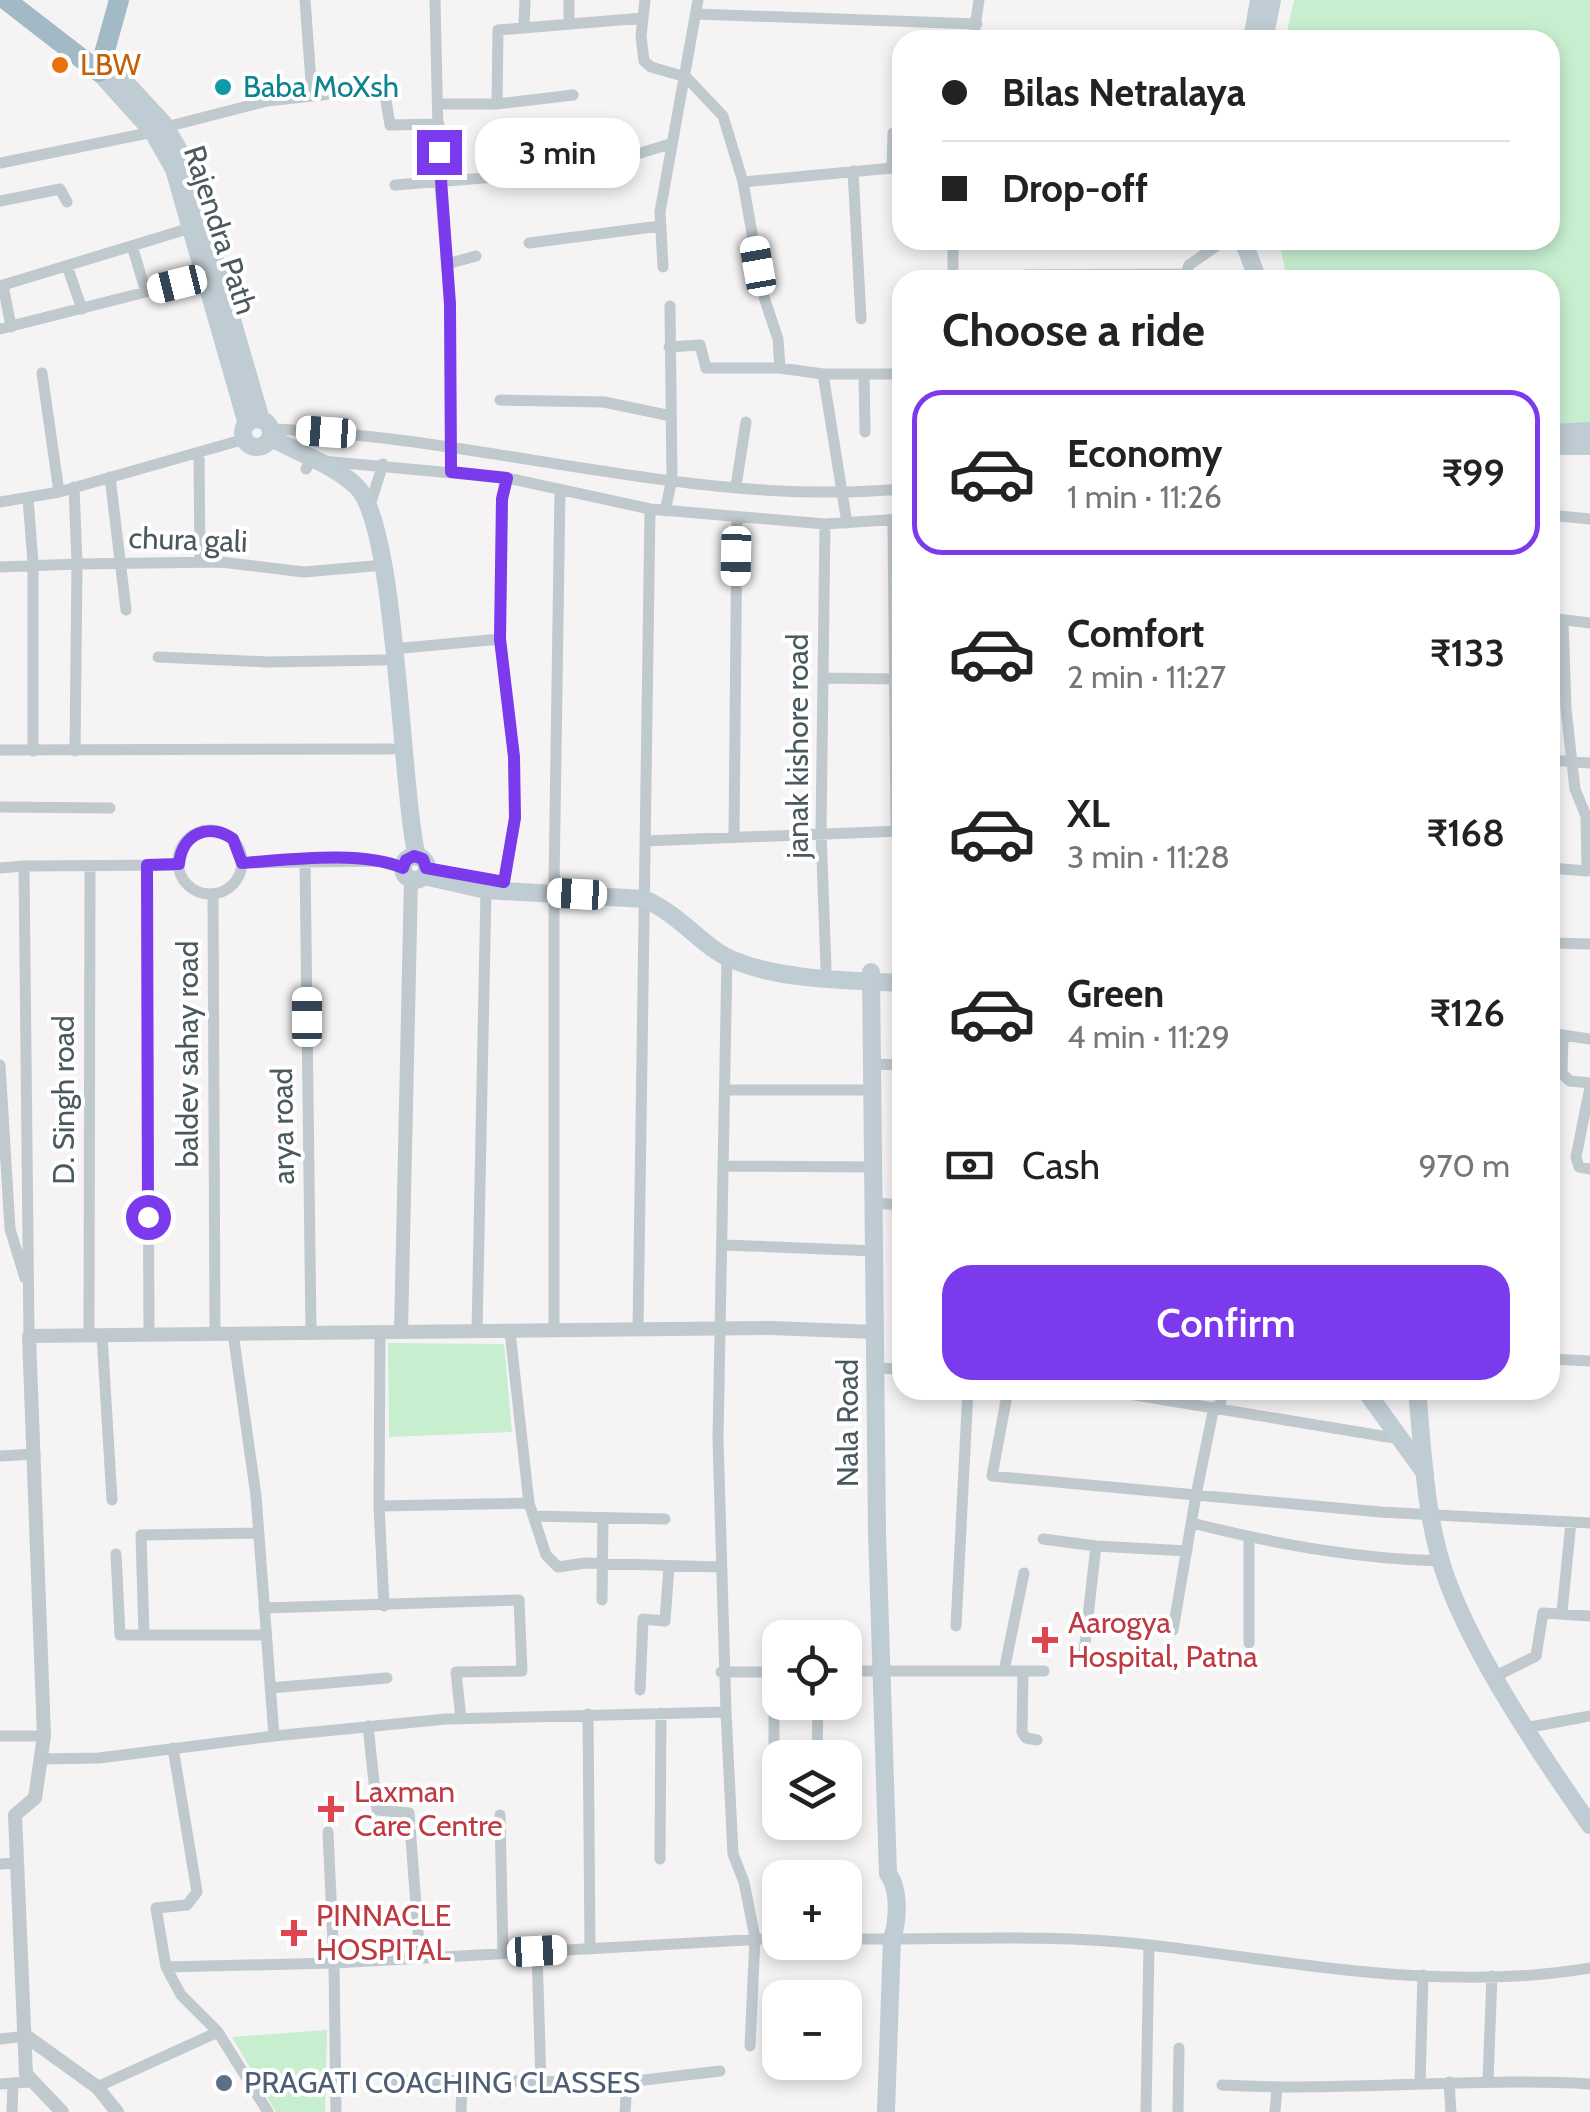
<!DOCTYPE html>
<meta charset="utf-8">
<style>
:root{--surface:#fff;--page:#f6f6f6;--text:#222;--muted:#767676;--line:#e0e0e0;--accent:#7c3aed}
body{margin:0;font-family:Cabin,sans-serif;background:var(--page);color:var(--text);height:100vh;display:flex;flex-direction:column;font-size:38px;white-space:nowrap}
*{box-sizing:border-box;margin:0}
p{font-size:32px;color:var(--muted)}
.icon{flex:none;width:55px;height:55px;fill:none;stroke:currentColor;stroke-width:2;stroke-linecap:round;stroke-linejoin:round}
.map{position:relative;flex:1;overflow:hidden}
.side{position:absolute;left:892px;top:270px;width:668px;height:1130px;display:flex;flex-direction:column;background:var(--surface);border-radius:30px;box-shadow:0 5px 15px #0003}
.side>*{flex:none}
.banner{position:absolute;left:892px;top:30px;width:668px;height:220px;border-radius:30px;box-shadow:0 5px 15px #0003;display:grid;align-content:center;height:220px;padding:0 50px;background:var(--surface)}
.tools{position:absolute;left:762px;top:1620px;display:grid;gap:20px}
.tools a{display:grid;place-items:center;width:100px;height:100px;border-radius:20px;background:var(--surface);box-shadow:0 5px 15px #0003;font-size:50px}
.end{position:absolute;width:45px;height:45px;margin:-22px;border:12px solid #7c3aed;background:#fff;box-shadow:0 0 0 5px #fff}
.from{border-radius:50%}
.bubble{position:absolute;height:70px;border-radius:30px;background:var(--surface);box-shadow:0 5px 15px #0003;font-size:32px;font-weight:600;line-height:70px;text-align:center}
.car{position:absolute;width:30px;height:60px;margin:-30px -15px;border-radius:12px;box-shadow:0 0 8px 2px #0007;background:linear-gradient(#fff 24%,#345 0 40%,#fff 0 76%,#345 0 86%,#fff 0)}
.banner b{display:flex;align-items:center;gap:35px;height:95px;font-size:38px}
.banner b+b{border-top:2px solid var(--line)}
.banner i{width:25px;height:25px;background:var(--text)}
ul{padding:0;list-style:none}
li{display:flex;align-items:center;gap:30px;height:165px;margin:0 20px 15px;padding:0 30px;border:5px solid transparent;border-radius:30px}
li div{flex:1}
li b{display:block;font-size:38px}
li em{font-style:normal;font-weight:600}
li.on{border-color:var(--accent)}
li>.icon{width:90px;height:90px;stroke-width:1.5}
h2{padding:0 50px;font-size:45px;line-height:120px}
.pay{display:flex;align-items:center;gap:25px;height:110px;padding:0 50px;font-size:38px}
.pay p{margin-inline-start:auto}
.action{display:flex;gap:20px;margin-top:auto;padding:20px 50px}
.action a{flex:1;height:115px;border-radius:30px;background:var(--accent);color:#fff;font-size:40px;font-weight:600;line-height:115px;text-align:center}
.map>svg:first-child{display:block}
.green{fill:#c6eecf}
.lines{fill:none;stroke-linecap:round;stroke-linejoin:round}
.minor{stroke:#bfc9ce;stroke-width:11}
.tertiary{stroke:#bfc9ce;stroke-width:14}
.secondary{stroke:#c0ccd3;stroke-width:18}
.trunk{stroke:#a2b9c6;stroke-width:20}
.route{stroke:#7c3aed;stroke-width:12}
.food-dot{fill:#e8710a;stroke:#fff;stroke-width:4}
.culture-dot{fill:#0f9aa8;stroke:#fff;stroke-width:4}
.health-dot{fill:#e0444e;stroke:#fff;stroke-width:4}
.service-dot{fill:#5c6f8a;stroke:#fff;stroke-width:4}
.labels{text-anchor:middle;stroke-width:8;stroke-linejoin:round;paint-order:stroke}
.food-label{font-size:30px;fill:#c56008;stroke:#fff;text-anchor:start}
.culture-label{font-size:30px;fill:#0d838f;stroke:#fff;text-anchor:start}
.street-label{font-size:30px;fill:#4b595f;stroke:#fff}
.health-label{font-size:30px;fill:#be3a42;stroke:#fff;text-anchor:start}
.service-label{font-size:30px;fill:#4e5e75;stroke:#fff;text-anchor:start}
</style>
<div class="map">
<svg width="1590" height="2112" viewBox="0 0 1590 2112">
<rect width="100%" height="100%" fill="#f5f3f3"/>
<!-- green -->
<path class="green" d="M1294 0H1590V425L1550 427V280H1287L1279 240H1550V40H1285Z
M388 1343 504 1344 512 1432 389 1437Z
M327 2030 325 2112H276L232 2037Z"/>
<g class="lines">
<!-- minor -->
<path class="minor" d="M305 0 312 95
M435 0 439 175 450 304 451 471
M645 0 641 36 644 61 651 67 686 77 723 116 743 182 762 291 778 339 780 368 823 374H902
M697 14 977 24
M569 23V0
M524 26 525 0
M973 40 979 0
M439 104H497L573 95
M497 104 498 30 643 18
M166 127 267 101 384 88 390 125 439 124
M0 163 153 132
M853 171 861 319
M743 182 892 168 893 133H902
M395 185 585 170 670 144
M0 201 60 189 67 202
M953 240V280
M529 243 660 226
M132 246 146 292
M447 264 476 256
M67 266 82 309
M663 267 660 212 698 0
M1026 275 1184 274
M1184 280 1189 265 1225 240
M3 285 11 327
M0 286 197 226
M0 329 209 276
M669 347 700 345 706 368H780
M42 373 59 492
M823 374 847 523
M864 374 865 432
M500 400 604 402 671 416
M270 429C482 436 691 508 902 489
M199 455 200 562
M306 469 311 460 507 478 650 509 825 524 902 519
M110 477 126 610
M736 486 746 422
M74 487 77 564 221 562 304 572 373 566
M28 498 33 563V751
M0 502 59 492 245 439
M370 505 383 464
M665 511 672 479 670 306
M1550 515 1590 519
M893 520 896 831
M825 524 821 832 826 968
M0 567 77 564 75 751
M1550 618 1590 623
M393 649 500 639
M158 657 268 662 384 660
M823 678 899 679
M0 750 392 749
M1550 760 1590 763
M0 807 110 808
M178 862a32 32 0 1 1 64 0a32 32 0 1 1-64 0Z
M734 837 737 517
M645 841 902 831
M305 859 311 1333
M242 863 378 861 403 868
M147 865 149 1334
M0 868 24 866
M1550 868 1587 871 1586 816 1575 789 1566 709 1563 621
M504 882 515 818 514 757 500 639 502 499 507 478
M554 884 560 489
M213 894 215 1334
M1550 943 1590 944
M1550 1033 1590 1039
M1563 1035 1562 1074 1570 1081 1590 1083
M873 1064 902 1065
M0 1065 10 1229 25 1278
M1590 1087 1576 1157 1579 1167 1590 1169
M726 1090H874
M726 1166 874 1167
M874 1203 902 1205
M724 1245 875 1251
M638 1330 650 509
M554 1331V893
M380 1332 379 1506 529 1503 510 1332
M477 1332 486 890
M233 1333 256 1496 274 1736 446 1719 726 1712 718 1439 727 957
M89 1335 90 866
M102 1335 112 1500
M29 1336 24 866 179 865
M1550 1359 1590 1361
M875 1368 902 1369
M1008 1390 992 1476 1196 1495 1173 1630
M1105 1390 1400 1439
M1214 1407 1196 1495 1380 1512 1590 1523
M1220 1408 1222 1390
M0 1456 35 1454
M529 1503 546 1555 558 1567 585 1563 720 1567
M379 1506 384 1606
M534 1516 665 1519
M1192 1523C1275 1544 1356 1559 1442 1561
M1043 1539 1096 1546
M116 1554 120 1635H266
M602 1600 603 1518
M264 1608 519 1600 522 1671 456 1672 461 1719
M1562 1612 1571 1522
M956 1626 968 1390
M144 1635 141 1535 259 1533
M1249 1643V1539
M1084 1652 1096 1546 1187 1551
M845 1671H1004L1024 1573
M1004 1671H1044
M1023 1671 1022 1732 1026 1738 1037 1740
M721 1672H780
M1496 1676 1536 1656 1543 1613 1590 1616
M270 1688 387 1678
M640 1690 643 1619 665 1621 669 1566
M726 1712 733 1854 744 1882 755 1938 750 2046
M588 1714 590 1948
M368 1726 377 1810 409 1813 420 1958
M1525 1728 1590 1716
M0 1736H44
M817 1758 818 1702
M41 1759 99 1758 274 1736
M774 1778V1672
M500 1815 503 1953
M328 1832 334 1963 780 1938
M660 1859 661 1713
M0 1864 16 1863
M845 1939C946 1940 1049 1933 1150 1945 1295 1962 1445 1993 1590 1968
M537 1951 541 2084
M166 1967 156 1908 187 1905 197 1892 173 1748
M218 2032 181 1995 166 1967 334 1963 336 2112
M0 2039 26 2036
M394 2080 627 2082 625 2112
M1488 2080 1492 1976
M627 2082 720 2071
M1449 2082 1451 2112
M1420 2083 1423 1975
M0 2084 30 2082
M1222 2085C1345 2092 1467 2077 1590 2084
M97 2087 218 2032 268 2112
M1275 2111 1277 2088
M12 2112 13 2083
M461 2112 462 2082
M1146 2112 1149 1945
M1178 2112 1179 2048"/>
<!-- tertiary -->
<path class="tertiary" d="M401 1332 411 879
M26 2036 97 2087 117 2112
M62 2112 26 2074 15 1815 35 1798 44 1736 29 1336 771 1328 875 1332"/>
<!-- secondary -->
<path class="secondary" d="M1252 40 1259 0
M1264 40 1272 0
M104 59 163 123 187 164 261 420
M99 72 153 132 174 169 247 424
M1243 240 1258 280
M243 433a14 14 0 1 1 28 0a14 14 0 1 1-28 0Z
M1550 433 1590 431
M270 437C298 453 335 465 357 487 397 527 400 784 417 857
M1550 446H1590
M403 868a12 12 0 1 1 24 0a12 12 0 1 1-24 0Z
M424 876 486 890 644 899C680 914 702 947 733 960 784 981 849 980 902 983
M871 972 877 1532 888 1874
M1365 1390 1425 1473
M1417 1390C1423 1452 1425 1521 1447 1580 1476 1659 1541 1755 1590 1825
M886 2112 892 1939C898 1921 900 1889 888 1874"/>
<!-- trunk -->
<path class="trunk" d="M6 0 99 72 119 0"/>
</g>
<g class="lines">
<!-- route -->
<path class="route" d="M148 1217 147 865 179 864C182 834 208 822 233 839L242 863C287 860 361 850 403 868L406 860 414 856 423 859 426 868 504 882 515 818 514 757 500 639 502 499 507 478 451 472 450 304 439 152"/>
</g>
<!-- markers -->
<circle class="food-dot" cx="60" cy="65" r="10"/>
<circle class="culture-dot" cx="223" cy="87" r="10"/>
<g class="health-dot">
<path d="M1040 1625h10v10h10v10h-10v10h-10v-10h-10v-10h10z"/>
<path d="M326 1794h10v10h10v10h-10v10h-10v-10h-10v-10h10z"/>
<path d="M289 1918h10v10h10v10h-10v10h-10v-10h-10v-10h10z"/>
</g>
<circle class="service-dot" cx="224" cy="2083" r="10"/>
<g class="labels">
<!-- food labels -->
<g class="food-label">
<text x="80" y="75">LBW</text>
</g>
<!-- culture labels -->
<g class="culture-label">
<text x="243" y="97">Baba MoXsh</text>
</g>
<!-- street labels -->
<g class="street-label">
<text transform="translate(220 230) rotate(72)" y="10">Rajendra Path</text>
<text transform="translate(188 540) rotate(2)" y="10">chura gali</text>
<text transform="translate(798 746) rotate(-90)" y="10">janak kishore road</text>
<text transform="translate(188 1054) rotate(-90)" y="10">baldev sahay road</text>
<text transform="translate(64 1100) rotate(-90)" y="10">D. Singh road</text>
<text transform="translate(283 1126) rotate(-91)" y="10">arya road</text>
<text transform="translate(848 1423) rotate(-90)" y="10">Nala Road</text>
</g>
<!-- health labels -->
<g class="health-label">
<text x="1068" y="1633">Aarogya<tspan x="1068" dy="34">Hospital, Patna</tspan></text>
<text x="354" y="1802">Laxman<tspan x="354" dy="34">Care Centre</tspan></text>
<text x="316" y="1926">PINNACLE<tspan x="316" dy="34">HOSPITAL</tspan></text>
</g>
<!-- service labels -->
<g class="service-label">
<text x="244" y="2093">PRAGATI COACHING CLASSES</text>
</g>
</g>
</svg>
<div class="tools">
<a><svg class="icon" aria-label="locate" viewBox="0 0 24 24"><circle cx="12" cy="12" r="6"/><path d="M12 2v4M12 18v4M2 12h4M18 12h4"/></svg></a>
<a><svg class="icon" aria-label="layers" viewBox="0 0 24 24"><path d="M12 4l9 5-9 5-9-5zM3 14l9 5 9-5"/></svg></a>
<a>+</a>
<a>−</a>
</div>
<i class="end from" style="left:148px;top:1217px"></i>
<i class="end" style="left:439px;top:152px"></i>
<div class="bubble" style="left:475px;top:118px;width:165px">3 min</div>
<i class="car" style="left:758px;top:266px;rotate:350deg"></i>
<i class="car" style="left:177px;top:284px;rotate:256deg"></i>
<i class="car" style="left:326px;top:432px;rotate:274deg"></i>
<i class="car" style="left:736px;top:556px;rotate:181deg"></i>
<i class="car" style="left:577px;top:894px;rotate:273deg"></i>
<i class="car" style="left:307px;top:1017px;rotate:0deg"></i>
<i class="car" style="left:537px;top:1951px;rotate:87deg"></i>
<div class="banner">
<b><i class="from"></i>Bilas Netralaya</b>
<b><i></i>Drop-off</b>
</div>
<section class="side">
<h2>Choose a ride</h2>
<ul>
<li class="on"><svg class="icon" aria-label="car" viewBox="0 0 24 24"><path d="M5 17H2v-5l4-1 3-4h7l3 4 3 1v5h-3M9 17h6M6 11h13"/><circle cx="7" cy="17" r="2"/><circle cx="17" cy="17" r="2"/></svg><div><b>Economy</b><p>1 min · 11:26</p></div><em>₹99</em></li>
<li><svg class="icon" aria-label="car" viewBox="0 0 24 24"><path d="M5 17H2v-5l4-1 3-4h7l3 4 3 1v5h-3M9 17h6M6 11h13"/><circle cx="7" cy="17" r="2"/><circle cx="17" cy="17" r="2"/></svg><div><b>Comfort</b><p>2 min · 11:27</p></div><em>₹133</em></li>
<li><svg class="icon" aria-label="car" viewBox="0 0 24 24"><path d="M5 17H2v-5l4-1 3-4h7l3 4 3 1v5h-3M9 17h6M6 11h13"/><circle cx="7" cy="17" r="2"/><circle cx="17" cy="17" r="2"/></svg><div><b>XL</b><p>3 min · 11:28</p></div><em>₹168</em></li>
<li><svg class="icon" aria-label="car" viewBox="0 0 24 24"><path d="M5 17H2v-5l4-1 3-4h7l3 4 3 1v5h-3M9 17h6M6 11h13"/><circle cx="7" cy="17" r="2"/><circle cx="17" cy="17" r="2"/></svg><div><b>Green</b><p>4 min · 11:29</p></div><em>₹126</em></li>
</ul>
<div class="pay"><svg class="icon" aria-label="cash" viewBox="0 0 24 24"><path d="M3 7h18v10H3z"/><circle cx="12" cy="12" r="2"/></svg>Cash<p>970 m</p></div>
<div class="action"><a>Confirm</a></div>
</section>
</div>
